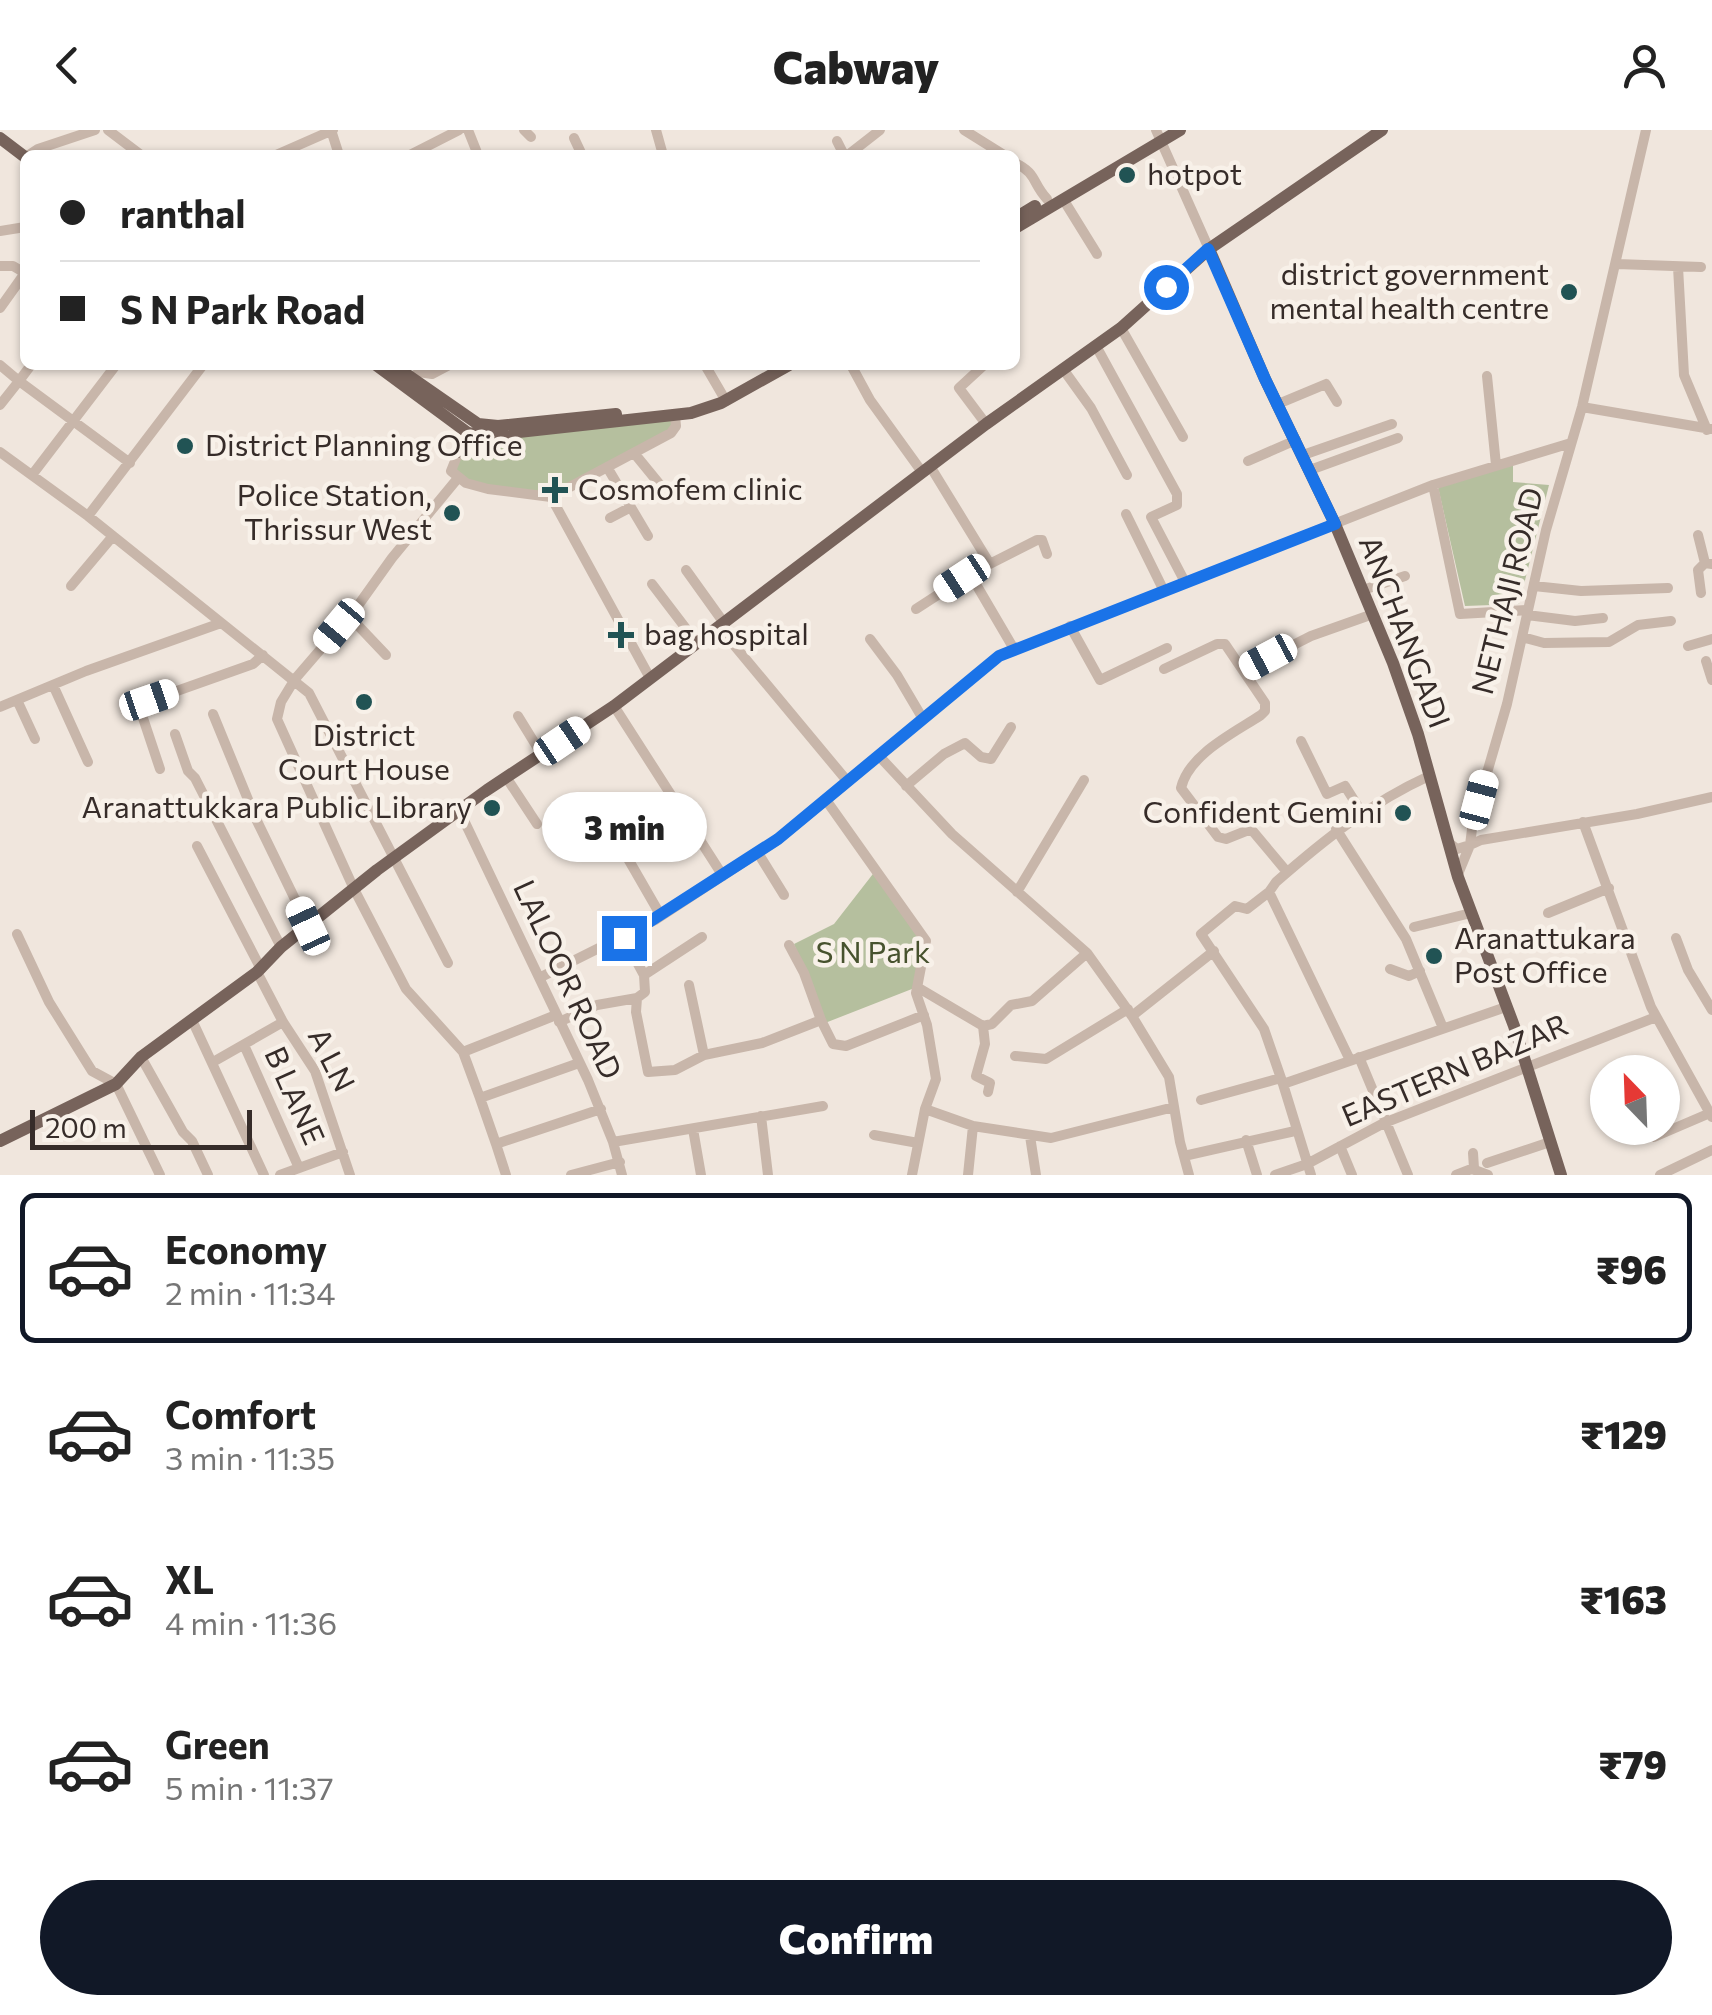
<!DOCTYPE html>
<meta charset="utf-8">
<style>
:root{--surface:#fff;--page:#f6f6f6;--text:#222;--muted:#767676;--line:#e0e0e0;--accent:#111827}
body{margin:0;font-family:Commissioner,sans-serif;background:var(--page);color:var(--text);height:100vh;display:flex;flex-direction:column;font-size:38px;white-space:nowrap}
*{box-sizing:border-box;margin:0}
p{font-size:32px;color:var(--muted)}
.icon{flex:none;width:55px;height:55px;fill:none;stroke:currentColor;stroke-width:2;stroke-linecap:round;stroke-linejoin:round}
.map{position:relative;height:1045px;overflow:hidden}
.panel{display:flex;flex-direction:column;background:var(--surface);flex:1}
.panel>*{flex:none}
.guide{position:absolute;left:20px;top:20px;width:1000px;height:220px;border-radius:15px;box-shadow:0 2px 8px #0004;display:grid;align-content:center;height:220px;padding:0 40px;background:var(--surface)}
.needle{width:65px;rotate:337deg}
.fabs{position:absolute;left:1590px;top:925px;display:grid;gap:20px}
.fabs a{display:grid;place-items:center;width:90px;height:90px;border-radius:50%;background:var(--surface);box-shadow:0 2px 8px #0004;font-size:50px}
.scale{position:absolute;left:30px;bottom:25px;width:222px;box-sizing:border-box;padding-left:10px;border:5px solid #362c29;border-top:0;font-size:28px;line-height:35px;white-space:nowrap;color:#362c29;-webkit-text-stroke:8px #f8f1e9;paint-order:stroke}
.end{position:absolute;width:45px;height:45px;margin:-22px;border:12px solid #1a73e8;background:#fff;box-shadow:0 0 0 5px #fff}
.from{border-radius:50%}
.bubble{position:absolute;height:70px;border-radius:35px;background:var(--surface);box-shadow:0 2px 8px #0004;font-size:32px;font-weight:800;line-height:70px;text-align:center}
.car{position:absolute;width:30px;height:60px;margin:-30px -15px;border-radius:12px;box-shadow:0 0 8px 2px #0007;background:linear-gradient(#fff 24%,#345 0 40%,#fff 0 76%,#345 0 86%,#fff 0)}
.guide b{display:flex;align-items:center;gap:35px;height:95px;font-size:38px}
.guide b+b{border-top:2px solid var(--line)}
.guide i{width:25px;height:25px;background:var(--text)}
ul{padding:18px 0 0;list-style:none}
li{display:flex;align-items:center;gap:30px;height:150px;margin:0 20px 15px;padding:0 20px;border:5px solid transparent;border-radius:15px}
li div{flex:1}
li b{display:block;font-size:38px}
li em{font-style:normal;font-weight:800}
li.selected{border-color:var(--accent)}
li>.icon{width:90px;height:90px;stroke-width:1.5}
.cta{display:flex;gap:20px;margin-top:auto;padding:20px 40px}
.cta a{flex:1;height:115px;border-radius:60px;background:var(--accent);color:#fff;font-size:40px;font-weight:800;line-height:115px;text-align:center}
header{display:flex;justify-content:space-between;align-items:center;height:130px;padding:0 40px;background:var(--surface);font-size:45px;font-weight:800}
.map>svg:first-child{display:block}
.green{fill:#b5bf9e}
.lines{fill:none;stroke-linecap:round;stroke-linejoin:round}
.minor{stroke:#c8b6aa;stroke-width:10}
.major{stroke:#77635b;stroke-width:12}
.route{stroke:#1a73e8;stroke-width:12}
.poi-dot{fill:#215354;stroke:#f8f1e9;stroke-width:4}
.labels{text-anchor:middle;stroke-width:9;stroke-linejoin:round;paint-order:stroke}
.poi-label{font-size:30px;fill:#362c29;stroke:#f8f1e9;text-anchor:start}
.street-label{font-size:30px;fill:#362c29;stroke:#f8f1e9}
.park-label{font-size:30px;fill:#47522e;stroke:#f8f1e9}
</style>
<header><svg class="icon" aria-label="back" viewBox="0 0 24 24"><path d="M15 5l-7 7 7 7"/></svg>Cabway<svg class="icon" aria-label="person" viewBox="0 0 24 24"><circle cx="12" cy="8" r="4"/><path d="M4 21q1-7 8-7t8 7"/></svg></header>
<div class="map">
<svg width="1712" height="1045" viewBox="0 0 1712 1045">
<rect width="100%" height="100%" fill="#f0e6dd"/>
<!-- green -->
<path class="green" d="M675 287V296L551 367 488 359 451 342 459 322 483 307Z
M1513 333V352L1549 355 1519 474 1465 476 1438 357Z
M876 740 926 811 917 857 825 893 794 814 834 794Z"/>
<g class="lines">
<!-- minor -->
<path class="minor" d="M108 0 141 25
M331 0 339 25
M468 0 478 25
M524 0 531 7
M656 0 663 25
M964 0 1004 25
M1156 0 1209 119
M574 8 582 25
M837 11 844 25
M29 25 38 19 95 0
M276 25 333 0
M410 25 459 0
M848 25 880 0
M1015 33C1037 43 1032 53 1047 69
M1063 69 1097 124
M0 101 25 97
M1617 134 1701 137
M0 136H13L25 143
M1678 137 1684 245 1707 300
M0 178 25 143
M1121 198 1183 307
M1096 216 1177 364V375L1151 387 1185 452
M0 235 19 251 31 235
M705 235 726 271
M851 235 870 270 922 342
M984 235 959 258 986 294
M1063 239 1091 278 1127 345
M1487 246 1496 335
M411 249 419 242 432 244 449 235
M1278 274 1326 254 1337 272
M0 275 19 251 130 333
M1582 277 1711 299
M461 316 451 341 466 353 488 359 551 367 650 548
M0 322 88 386 203 235
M634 323 661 356
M1303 325 1392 294
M1248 331 1296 310
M930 336 990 434
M607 337 648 406
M1310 340 1398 308
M32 345 116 235
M458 348 392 428 357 477 295 549 281 572 277 589 354 759 406 859 463 922
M1433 355 1460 484 1528 480
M551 367 671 303 676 296 675 286
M1126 384 1163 459
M88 386 309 563 448 833
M610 388 631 377
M1698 405 1705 433 1712 434
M686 440 724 493
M970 444 1014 519
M652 454 697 513
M71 456 113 406
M1534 456 1581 461 1668 458
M1363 460 1405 446
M1701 463 1698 440 1705 433
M916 479 970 444 1037 410H1042L1047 424
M1527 485 1575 491 1603 488
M349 486 386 525
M1070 496 1100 550 1167 518
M719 497 848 652
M1522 507 1544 513 1609 512 1638 495 1671 491
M870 509 897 545 923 589
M1688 516 1712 509
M1706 531 1712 550
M1164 539 1217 514H1225L1265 573V581L1261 585C1234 603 1189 624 1181 658L1218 707 1226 709 1251 699 1287 742
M1244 540 1311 506 1373 484
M53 555 88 632
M17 570 35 609
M614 576 723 746
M0 577 86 541 221 493
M213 584 256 689 308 796
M518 586 542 625
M175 604 188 641 195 648 281 817
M1301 611 1327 664 1345 656 1362 683
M879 626 952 704 1087 823 1132 886
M160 639 140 579 143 573 253 534 263 525
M506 647 537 694
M906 656 944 624 965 613 981 627 991 629 1011 597
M826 670 926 811 916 863 927 895 936 949 925 979 912 1045
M459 680 588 950 613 1012 622 1045
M1583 692 1651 877 1712 987
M1336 699 1406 809 1443 898
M1449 713 1457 719 1470 715 1473 691 1507 574 1546 400 1582 277 1646 0
M197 716 261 839
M758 723 784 765
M627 727 661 786
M1458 744 1470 715 1481 710 1637 684 1712 667
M1017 762 1084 650
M1269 762 1350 930
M1548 783 1609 758
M1414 797 1471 783
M17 804 49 872 92 941 116 954 160 1045
M1676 808 1688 840 1712 880
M1390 839 1409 846 1420 841
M257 842 283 892 315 941 350 1045
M644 845 702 807
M541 847 655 790 779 709 999 526 1433 355 1571 313
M689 855 704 925
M917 857 983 896
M637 868 636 882 648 942 675 940 704 925 762 913 821 890 804 843 789 815
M556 885 463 922 480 968 579 933
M192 890 264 1045
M821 890 833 914 846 916 924 885
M559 892 597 875 637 868 645 862 644 845 624 808
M983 896 992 894 1011 875 1032 871 1087 823
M983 896 985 914 976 946 990 953 988 962
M244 915 299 1038
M1015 926 1046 929 1128 879
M141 927 183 1002 192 1011 208 1045
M1359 927 1408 1045
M213 932 283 892
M1283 954 1264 899 1201 804 1235 776 1247 779 1269 762 1276 752C1324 710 1370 673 1429 646
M480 968 496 1014 601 979
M1201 970 1281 948
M925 979 973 996 1051 1008 1174 977
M761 986 768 1045
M693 999 701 1045
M874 1005 918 1013
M1030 1006 1036 1045
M1654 1007 1710 983
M1246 1010 1257 1045
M613 1012 823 976
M496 1014 506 1045
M1340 1016 1352 1045
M1184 1026 1295 1001
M1487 1033 1550 1012
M1472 1039 1488 1045
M280 1045 343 1022
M571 1045 620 1032
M968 1045 973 996
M1189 1045 1180 1012 1169 947 1132 886 1214 821
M1275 1045 1307 1034 1384 993 1656 887
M1311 1045 1283 954 1506 877
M1456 1045 1474 1038 1473 1023
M1660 1045 1712 1020"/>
<!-- major -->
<path class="major" d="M0 8 25 27
M1015 88 1035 76
M1015 98 1180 0
M1209 119 1265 249 1335 394 1393 533 1418 604 1458 747 1514 896 1561 1045
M376 235 468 303 483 306 691 283 721 273 789 235
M393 235 478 294 498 296 616 284
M458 322 484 303
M0 1011 116 954 141 927 257 842 281 817 377 740 487 660 614 576 986 294 1121 198 1209 119 1382 0"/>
</g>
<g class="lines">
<!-- route -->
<path class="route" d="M624 808 778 709 999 526 1335 394 1265 249 1208 119 1166 157"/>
</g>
<!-- markers -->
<g class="poi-dot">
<circle cx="1127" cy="45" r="10"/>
<circle cx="1569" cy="162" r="10"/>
<circle cx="185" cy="316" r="10"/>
<path d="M550 345h10v10h10v10h-10v10h-10v-10h-10v-10h10z"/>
<circle cx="452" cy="383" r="10"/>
<path d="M616 490h10v10h10v10h-10v10h-10v-10h-10v-10h10z"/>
<circle cx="364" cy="572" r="10"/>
<circle cx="492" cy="678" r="10"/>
<circle cx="1403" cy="683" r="10"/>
<circle cx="1434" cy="826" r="10"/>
</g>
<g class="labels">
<!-- poi labels -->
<g class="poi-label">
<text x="1147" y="55">hotpot</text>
<text x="1549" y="155" text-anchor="end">district government<tspan x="1549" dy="34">mental health centre</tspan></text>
<text x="205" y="326">District Planning Office</text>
<text x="578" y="370">Cosmofem clinic</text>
<text x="432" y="376" text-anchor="end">Police Station,<tspan x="432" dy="34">Thrissur West</tspan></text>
<text x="644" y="515">bag hospital</text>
<text x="364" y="616" text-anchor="middle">District<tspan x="364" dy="34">Court House</tspan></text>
<text x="472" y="688" text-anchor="end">Aranattukkara Public Library</text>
<text x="1383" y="693" text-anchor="end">Confident Gemini</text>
<text x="1454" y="819">Aranattukara<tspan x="1454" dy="34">Post Office</tspan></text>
</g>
<!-- street labels -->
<g class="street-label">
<text transform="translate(1508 461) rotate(-76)" y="10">NETHAJI ROAD</text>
<text transform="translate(1404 502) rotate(69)" y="10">ANCHANGADI</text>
<text transform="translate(567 850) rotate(65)" y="10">LALOOR ROAD</text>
<text transform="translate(331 930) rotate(63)" y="10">A LN</text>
<text transform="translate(1455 941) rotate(-23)" y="10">EASTERN BAZAR</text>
<text transform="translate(294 966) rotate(66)" y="10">B LANE</text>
</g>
<!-- park labels -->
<g class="park-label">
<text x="873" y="833">S N Park</text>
</g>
</g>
</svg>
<div class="fabs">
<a><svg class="needle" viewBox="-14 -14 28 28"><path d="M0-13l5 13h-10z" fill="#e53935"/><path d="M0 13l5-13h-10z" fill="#767676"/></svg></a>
</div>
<div class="scale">200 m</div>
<i class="end from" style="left:1166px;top:157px"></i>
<i class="end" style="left:624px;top:808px"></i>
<div class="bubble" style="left:542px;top:662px;width:165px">3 min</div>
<i class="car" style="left:962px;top:448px;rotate:237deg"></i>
<i class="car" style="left:339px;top:496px;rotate:220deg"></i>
<i class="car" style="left:1268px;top:527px;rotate:242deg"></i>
<i class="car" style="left:149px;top:570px;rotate:71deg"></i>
<i class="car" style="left:562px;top:611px;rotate:56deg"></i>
<i class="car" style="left:1479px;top:670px;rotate:15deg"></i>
<i class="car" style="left:308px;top:796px;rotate:335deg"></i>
<div class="guide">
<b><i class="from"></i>ranthal</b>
<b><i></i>S N Park Road</b>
</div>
</div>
<section class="panel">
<ul>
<li class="selected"><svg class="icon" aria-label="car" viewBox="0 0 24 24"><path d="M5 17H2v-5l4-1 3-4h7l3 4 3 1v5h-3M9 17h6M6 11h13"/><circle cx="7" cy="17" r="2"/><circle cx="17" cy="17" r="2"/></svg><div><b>Economy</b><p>2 min · 11:34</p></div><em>₹96</em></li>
<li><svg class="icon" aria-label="car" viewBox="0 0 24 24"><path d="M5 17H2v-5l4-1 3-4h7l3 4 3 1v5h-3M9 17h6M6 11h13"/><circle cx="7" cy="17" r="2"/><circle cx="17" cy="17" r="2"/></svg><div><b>Comfort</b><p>3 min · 11:35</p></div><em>₹129</em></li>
<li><svg class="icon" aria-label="car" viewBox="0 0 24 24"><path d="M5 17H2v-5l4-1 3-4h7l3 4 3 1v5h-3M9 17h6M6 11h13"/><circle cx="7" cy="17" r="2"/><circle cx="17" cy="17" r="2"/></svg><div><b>XL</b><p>4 min · 11:36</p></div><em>₹163</em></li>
<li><svg class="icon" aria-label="car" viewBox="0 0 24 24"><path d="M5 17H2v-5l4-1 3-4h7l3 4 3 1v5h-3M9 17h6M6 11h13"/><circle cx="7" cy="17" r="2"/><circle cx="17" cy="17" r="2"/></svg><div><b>Green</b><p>5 min · 11:37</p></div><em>₹79</em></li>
</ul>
<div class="cta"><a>Confirm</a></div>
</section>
